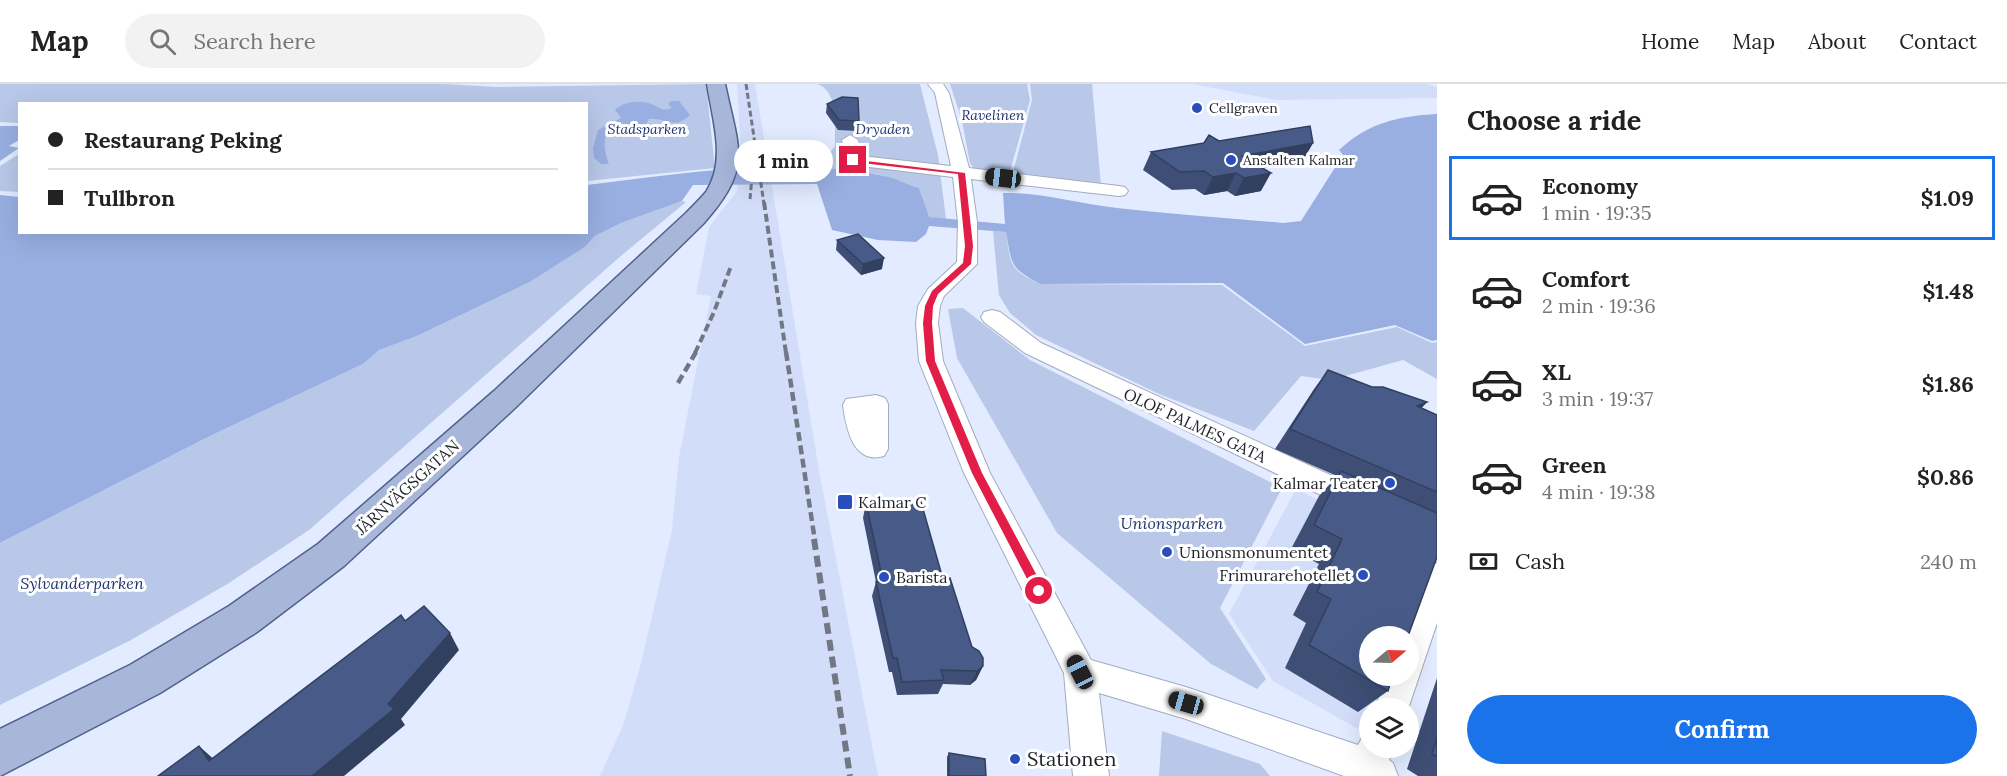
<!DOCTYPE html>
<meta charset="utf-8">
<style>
:root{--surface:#fff;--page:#f2f2f2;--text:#222;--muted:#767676;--line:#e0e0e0;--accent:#1a73e8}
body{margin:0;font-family:Lora,serif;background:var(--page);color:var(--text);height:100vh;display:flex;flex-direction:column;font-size:22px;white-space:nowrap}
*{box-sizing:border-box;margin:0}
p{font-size:20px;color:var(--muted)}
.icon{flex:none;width:33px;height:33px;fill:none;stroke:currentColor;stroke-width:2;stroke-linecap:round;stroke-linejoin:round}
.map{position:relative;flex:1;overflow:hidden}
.sheet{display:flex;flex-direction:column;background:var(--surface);width:570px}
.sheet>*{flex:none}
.top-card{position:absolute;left:18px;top:18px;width:570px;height:132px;border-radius:0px;box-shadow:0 6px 24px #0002;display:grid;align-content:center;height:132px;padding:0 30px;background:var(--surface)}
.needle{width:39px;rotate:71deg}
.buttons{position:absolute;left:1359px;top:542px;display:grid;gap:12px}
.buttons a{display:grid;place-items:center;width:60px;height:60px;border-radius:50%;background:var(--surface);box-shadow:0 6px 24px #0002;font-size:30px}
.end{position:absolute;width:27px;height:27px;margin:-14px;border:8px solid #e11d48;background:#fff;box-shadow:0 0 0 3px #fff}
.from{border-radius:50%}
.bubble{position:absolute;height:42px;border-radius:21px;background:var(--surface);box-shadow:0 6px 24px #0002;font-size:20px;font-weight:700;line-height:42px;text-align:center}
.car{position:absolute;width:18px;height:36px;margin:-18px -9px;border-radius:8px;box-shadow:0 0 4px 2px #0007;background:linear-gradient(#222 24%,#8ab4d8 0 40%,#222 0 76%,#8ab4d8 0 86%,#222 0)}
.top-card b{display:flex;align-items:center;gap:21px;height:57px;font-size:22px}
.top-card b+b{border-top:2px solid var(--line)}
.top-card i{width:15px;height:15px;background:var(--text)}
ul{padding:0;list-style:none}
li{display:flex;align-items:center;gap:18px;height:84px;margin:0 12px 9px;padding:0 18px;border:3px solid transparent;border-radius:0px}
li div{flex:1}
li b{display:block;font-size:22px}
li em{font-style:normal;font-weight:700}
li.active{border-color:var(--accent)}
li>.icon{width:54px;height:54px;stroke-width:1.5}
h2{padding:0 30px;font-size:27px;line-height:72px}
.pay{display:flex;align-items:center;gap:15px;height:66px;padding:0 30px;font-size:22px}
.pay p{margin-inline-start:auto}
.cta{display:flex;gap:12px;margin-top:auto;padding:12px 30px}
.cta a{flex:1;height:69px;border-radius:36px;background:var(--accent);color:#fff;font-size:24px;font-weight:700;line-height:69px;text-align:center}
header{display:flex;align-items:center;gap:36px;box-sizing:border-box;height:84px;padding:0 30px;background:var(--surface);border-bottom:2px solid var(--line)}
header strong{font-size:28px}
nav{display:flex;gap:33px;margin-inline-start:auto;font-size:21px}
.search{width:420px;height:54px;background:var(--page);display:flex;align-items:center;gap:15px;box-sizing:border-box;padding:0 21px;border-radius:33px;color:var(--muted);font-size:22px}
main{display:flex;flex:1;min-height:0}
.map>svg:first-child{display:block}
.built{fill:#d2def9}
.green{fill:#b9c8e8}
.water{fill:#99afe1}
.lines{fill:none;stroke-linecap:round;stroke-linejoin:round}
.minor-casing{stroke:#a3abbe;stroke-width:2}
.major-casing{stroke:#51628a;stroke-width:3}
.minor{fill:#fff;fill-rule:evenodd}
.major{fill:#a7b6d9;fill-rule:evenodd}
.rail-far3{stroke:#727784;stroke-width:3;stroke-dasharray:6 3;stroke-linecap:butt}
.rail-far2{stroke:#727784;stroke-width:4;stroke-dasharray:8 4;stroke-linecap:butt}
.rail-far1{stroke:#727784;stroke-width:4.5;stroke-dasharray:9 4.5;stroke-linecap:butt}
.rail{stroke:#727784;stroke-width:6;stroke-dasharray:11 6;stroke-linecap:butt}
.wall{fill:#3e4e75}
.shaded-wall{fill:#32405f}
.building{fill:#485b88;stroke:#32405f;stroke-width:1.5}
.route{fill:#e11d48}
.poi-dot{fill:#294dbc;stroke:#fff;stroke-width:2}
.labels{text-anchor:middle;stroke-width:6;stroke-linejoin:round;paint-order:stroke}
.far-poi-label{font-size:14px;fill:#1f2229;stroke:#fff;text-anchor:start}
.far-park-label{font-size:14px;font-style:italic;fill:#1f3571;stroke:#fff}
.street-label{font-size:16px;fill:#1f2229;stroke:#fff}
.poi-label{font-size:16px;fill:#1f2229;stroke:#fff;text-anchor:start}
.park-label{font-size:16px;font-style:italic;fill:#1f3571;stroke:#fff}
.near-poi-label{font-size:20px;fill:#1f2229;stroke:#fff;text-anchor:start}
</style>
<header>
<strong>Map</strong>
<div class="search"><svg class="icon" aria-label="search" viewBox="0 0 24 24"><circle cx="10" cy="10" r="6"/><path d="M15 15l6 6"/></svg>Search here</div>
<nav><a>Home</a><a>Map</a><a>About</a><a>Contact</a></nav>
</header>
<main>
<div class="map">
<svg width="1437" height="692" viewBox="0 0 1437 692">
<rect width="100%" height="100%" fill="#e2ebff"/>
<!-- built -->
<path class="built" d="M737 0H755L820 392 878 692H600L624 639 642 575 672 446 679 373 711 212 696 210 709 143 737 107 741 70Z
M1193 0H1426L1437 3V14L1276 16Z
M1296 405 1434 473 1370 552V591H1383L1358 645 1273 597 1229 530Z"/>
<!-- green -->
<path class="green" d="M0 0H444L497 3 706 0 715 84 587 97 586 20H20L19 39 0 38Z
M818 0H920L938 71 946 135 928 133 919 104 881 91 819 83 835 62C834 42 840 10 818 0Z
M950 0H1027L1030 16 1009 91 975 86 970 79 962 37Z
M1030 0H1092L1101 102 1012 92 1032 16Z
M19 70V108L0 107V82Z
M682 117 686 118 622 171 309 446 229 499 131 556 0 621V459L210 352 363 280 379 266 417 252 530 198 585 163 595 152 621 139Z
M993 147 1006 148C1011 182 1009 185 1040 200L1222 201 1305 262 1397 243 1432 259 1437 258V295L1403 276 1331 296 1301 292 1254 347 1159 310 1036 251 1010 229 999 211Z
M963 224 1030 276 1282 404 1220 524 1266 595 1257 605 1211 580 1057 449 957 274 948 225Z
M1162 647 1260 680 1270 692H1159Z"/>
<!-- water -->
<path class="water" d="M671 17H679L690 31C674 47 665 33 649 35L645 42C637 42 632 40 625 40 601 39 602 63 609 80H601L594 74 593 64 598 46 621 34 615 26C622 18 638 16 648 19 658 21 661 29 672 24L668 20Z
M1437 30V256L1432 257 1395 241 1305 260 1223 199 1040 200C1010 184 1012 181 1006 148L929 142 926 150 916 158 878 156 832 146 817 100 693 101 682 117 621 139 595 152 585 163 530 198 417 252 379 266 363 280 210 352 0 459V111L19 113 20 148H586L587 101C683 90 783 72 879 91 893 93 906 100 919 104L929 133 1005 140 1003 109C1042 108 1078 120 1117 124 1172 130 1227 134 1283 139L1301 137 1343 71 1339 66C1368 39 1398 32 1437 30Z
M0 42H20L19 56 9 62 19 64 0 77Z"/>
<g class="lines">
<!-- minor casing -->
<g class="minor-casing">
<path id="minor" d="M928 0H943L949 9 969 84 1119 102 1125 103 1128 107 1125 111 1119 112 971 95 977 138V180L944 212 940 222 938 239 943 277 990 389 1091 576 1186 603 1358 661 1364 650 1370 648V663H1395L1389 676 1393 679 1398 692H1344L1186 635 1099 609 1109 692H1073L1064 589 964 389 919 277 916 239 918 222 928 205 957 178 958 138 953 93 853 81 847 80 842 56 850 51 858 56 861 72 951 82 935 9Z
M992 226 1000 228 1041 259 1370 409 1374 417 1370 425 1360 428 1350 425 1025 269 984 238 981 233 984 228Z
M876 311 885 314 888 320V365L884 372C853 381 846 344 843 321L846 315Z
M1437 479V539L1408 625 1375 624 1387 591H1408V552H1401L1426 483Z"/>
</g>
<!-- major casing -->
<g class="major-casing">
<path id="major" d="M707 0H725C739 67 753 83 704 139L516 323 344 482 257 548 160 609 0 692V645L130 581 229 522 318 460 494 307 686 129C693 122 700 115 706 108 727 76 712 34 707 0Z"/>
</g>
<!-- minor -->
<use href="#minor" class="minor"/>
<!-- major -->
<use href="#major" class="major"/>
<!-- rail-far3 -->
<path class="rail-far3" d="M746 0 764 120
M750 115 753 82"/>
<!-- rail-far2 -->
<path class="rail-far2" d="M764 118 786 269
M695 269 714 228 731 182"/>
<!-- rail-far1 -->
<path class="rail-far1" d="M786 268 815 457
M678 299 696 268"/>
<!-- rail -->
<path class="rail" d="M814 455 850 692"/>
</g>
<!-- wall -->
<path class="wall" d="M827 20 859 37 858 47 838 46 826 29Z
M1313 59 1303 76 1262 84 1261 107 1235 112 1227 107 1204 111 1195 105 1172 106 1143 86 1151 68Z
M837 156 882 185 861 191 836 166Z
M1328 286 1372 303 1427 318 1421 324 1437 331V473L1388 607 1358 628 1285 584 1306 539 1293 531 1319 480 1291 465 1319 412 1337 392 1275 365 1314 305Z
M866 419 943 495 972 563 983 582 976 596 970 601 943 600 938 610 897 611 892 588H889L872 512 876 498 863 434Z
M1437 594V692H1418L1407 685Z
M949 669 986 692H947V673Z"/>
<!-- shaded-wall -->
<path class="shaded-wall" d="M1313 59 1303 76 1236 89 1227 107 1204 111 1213 93 1242 72Z
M1271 89 1261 107 1235 112 1244 94Z
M884 174 882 185 861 191 863 180Z
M1427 318 1410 337 1417 322Z
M450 549 459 566 401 635 405 641 344 692H312L388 620Z
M983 582 976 596 970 601 977 587Z
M199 662 217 678 209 677Z"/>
<!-- building -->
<path class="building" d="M842 13 858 14 859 37 839 36 827 20Z
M1310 42 1313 59 1242 72 1271 89 1244 94 1236 89 1213 93 1204 87 1180 88 1151 68 1204 59 1209 51 1219 57Z
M858 150 884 174 863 180 837 156Z
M1328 286 1372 303H1383L1427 318 1417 322 1437 331V408L1290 345Z
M1341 387 1437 429V473L1408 552H1370V591H1393L1388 607 1309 561 1331 515 1317 508 1342 455 1314 441Z
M921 418 943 495 950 494 972 563 979 567 983 574V582L977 587 941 586 944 596 902 598 897 574H893L876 498 883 497 866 419Z
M424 522 450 549 388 620 394 625 312 692H158L199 662 209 677 401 531 405 537Z
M1437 654V673L1432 670Z
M949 669 985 675 986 692H949Z"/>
<!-- route -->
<path class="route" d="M850 75 965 89 973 162 971 180 938 210 933 222 932 239 935 277 982 389 1043 503V510H1035L972 389 926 277 923 239 925 222 932 207 963 179 965 162 958 90 853 78Z"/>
<!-- markers -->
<g class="poi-dot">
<circle cx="1197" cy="24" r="6"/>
<circle cx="1231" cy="76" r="6"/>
<circle cx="1390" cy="399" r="6"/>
<rect x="837" y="410" width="16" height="16" rx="3"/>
<circle cx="1167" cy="468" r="6"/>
<circle cx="1363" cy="491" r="6"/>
<circle cx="884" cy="493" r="6"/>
<circle cx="1015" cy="675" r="6"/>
</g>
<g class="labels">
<!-- far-poi labels -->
<g class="far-poi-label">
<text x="1209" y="29">Cellgraven</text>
<text x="1243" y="81">Anstalten Kalmar</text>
</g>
<!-- far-park labels -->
<g class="far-park-label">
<text x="993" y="36">Ravelinen</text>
<text x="647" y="50">Stadsparken</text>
<text x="883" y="50">Dryaden</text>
</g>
<!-- street labels -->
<g class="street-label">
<text transform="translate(1195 341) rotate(25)" y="6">OLOF PALMES GATA</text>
<text transform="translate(407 403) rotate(-42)" y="6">JÄRNVÄGSGATAN</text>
</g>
<!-- poi labels -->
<g class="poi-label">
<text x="1378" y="405" text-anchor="end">Kalmar Teater</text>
<text x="858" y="424">Kalmar C</text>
<text x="1179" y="474">Unionsmonumentet</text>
<text x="1351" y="497" text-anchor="end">Frimurarehotellet</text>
<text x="896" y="499">Barista</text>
</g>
<!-- park labels -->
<g class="park-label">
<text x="1172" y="445">Unionsparken</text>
<text x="82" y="505">Sylvanderparken</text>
</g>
<!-- near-poi labels -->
<g class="near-poi-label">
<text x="1027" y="682">Stationen</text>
</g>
</g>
</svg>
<div class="buttons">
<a><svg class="needle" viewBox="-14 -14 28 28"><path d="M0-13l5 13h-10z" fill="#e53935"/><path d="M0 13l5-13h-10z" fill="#767676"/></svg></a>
<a><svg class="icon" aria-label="layers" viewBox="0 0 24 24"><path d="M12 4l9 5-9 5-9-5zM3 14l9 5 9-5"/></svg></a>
</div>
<i class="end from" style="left:1039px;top:507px"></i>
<i class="end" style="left:853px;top:76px"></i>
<div class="bubble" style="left:734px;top:56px;width:99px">1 min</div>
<i class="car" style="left:1003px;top:94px;rotate:277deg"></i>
<i class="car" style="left:1080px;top:588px;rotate:333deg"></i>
<i class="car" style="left:1186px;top:619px;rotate:286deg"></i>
<div class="top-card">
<b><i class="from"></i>Restaurang Peking</b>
<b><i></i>Tullbron</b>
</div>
</div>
<section class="sheet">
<h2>Choose a ride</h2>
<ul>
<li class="active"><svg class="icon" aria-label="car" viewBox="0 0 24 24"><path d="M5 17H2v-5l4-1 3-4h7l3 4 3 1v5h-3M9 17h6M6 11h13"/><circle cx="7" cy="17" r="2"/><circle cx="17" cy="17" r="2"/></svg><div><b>Economy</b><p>1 min · 19:35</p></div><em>$1.09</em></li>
<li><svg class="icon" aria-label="car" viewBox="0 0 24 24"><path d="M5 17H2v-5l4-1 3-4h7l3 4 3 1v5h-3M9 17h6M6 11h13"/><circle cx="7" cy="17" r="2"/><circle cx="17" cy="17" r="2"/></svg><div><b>Comfort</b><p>2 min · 19:36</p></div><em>$1.48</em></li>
<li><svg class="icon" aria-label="car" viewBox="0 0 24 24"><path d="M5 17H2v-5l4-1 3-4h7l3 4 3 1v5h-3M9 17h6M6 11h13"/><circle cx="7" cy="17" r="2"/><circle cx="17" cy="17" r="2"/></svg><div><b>XL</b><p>3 min · 19:37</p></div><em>$1.86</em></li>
<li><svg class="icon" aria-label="car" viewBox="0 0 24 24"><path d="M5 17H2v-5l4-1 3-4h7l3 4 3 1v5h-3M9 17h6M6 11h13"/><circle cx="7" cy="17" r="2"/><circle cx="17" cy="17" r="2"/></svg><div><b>Green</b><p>4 min · 19:38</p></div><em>$0.86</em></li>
</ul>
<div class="pay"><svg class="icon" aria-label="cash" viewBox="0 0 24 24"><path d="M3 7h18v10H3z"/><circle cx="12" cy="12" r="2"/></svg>Cash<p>240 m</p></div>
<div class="cta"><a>Confirm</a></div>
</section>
</main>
